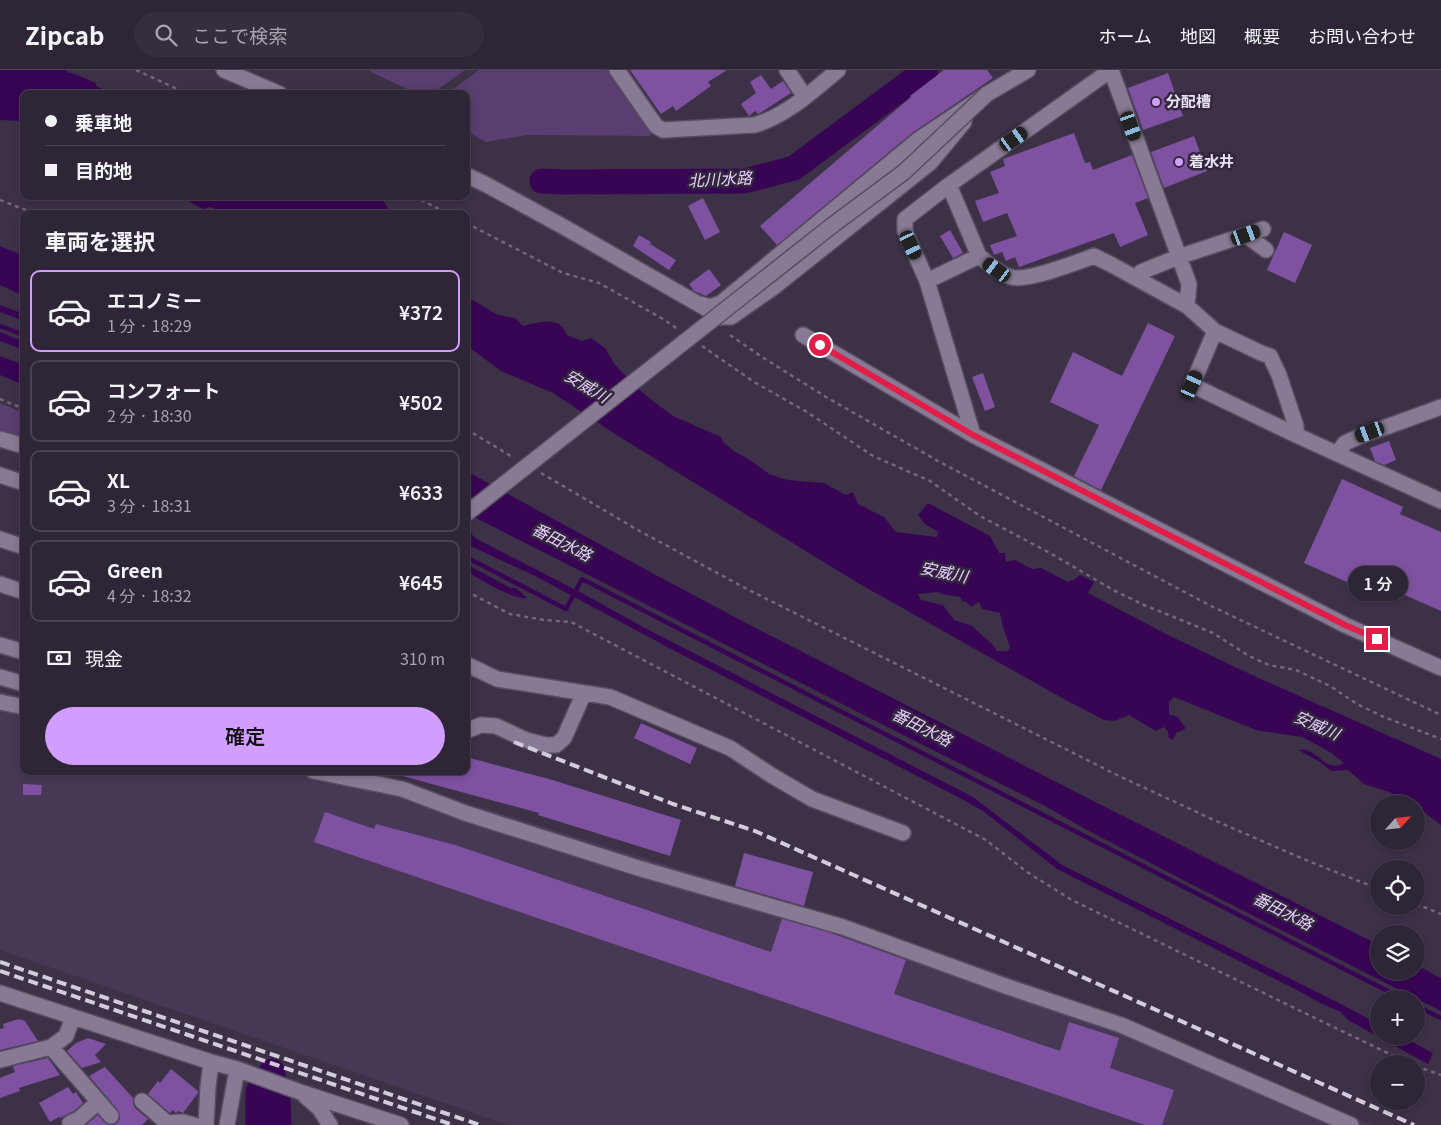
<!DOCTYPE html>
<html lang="ja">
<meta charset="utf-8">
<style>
:root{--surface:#2e2536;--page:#362d3e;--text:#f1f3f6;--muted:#a7a5ad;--line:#494251;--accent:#d19dfe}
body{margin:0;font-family:Georgia,"Noto Sans JP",serif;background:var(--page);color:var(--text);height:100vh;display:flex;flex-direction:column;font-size:19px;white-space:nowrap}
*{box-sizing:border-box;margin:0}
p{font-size:16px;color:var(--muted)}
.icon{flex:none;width:28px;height:28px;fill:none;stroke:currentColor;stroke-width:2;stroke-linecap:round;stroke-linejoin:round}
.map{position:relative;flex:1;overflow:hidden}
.panel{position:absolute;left:20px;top:140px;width:450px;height:565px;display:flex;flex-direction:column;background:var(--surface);border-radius:10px;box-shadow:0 2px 8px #0003,0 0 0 1px var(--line)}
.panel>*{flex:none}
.top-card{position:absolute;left:20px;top:20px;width:450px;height:110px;border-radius:10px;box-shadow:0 2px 8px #0003,0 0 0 1px var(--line);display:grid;align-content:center;height:110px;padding:0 25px;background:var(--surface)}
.needle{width:32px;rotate:63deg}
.fabs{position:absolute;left:1370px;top:725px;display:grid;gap:10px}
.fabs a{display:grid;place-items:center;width:55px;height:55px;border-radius:50%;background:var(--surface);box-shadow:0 2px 8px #0003,0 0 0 1px var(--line);font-size:25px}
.end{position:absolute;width:22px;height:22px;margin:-11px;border:6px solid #e11d48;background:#fff;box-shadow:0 0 0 2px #fff}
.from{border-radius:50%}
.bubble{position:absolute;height:35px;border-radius:18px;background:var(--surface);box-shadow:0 2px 8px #0003,0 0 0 1px var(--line);font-size:16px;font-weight:600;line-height:35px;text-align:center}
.car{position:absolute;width:15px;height:30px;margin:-15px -8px;border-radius:6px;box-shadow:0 0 4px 1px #0007;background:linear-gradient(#222 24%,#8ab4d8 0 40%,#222 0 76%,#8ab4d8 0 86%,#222 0)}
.top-card b{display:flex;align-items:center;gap:18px;height:48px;font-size:19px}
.top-card b+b{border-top:1px solid var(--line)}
.top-card i{width:12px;height:12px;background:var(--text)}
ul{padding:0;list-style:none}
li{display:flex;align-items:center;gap:15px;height:82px;margin:0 10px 8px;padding:0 15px;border:2px solid var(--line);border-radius:10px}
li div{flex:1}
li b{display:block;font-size:19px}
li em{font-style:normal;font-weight:600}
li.selected{border-color:var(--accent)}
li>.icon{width:45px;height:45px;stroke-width:1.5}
h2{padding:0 25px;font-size:22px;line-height:60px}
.pay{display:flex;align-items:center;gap:12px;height:55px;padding:0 25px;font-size:19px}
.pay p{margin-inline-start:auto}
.primary-button{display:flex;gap:10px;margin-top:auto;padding:10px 25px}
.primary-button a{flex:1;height:58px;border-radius:30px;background:var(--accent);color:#111;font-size:20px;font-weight:600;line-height:58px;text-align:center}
header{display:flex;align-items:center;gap:30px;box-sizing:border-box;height:70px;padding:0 25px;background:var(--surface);border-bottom:1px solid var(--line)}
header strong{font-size:24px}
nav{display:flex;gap:28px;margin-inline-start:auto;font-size:18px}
.search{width:350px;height:45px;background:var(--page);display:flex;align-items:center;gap:12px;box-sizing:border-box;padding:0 18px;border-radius:28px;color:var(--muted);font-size:19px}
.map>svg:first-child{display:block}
.built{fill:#473855}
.green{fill:#5a3d71}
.water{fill:#380554;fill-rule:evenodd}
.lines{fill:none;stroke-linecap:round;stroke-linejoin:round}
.stream{stroke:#380554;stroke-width:4.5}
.river{stroke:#380554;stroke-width:25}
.building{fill:#7e52a1}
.minor-casing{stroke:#574d60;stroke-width:18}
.path{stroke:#72677c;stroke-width:2.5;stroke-dasharray:4 4;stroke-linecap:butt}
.minor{stroke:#887a94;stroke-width:15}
.rail{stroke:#d3ccdb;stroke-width:4;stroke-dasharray:10 5;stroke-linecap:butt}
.minor-bridge-casing{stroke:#574d60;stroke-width:18;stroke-linecap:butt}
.minor-bridge{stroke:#887a94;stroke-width:15}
.route{stroke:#e11d48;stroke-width:6}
.poi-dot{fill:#d19dfe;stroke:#33273d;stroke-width:2}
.labels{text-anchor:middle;stroke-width:5;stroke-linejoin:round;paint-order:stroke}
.poi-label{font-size:15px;font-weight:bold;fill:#e9e2f0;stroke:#33273d;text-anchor:start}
.water-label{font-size:16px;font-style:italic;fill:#e6d0fb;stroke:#33273d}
</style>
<header>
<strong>Zipcab</strong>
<div class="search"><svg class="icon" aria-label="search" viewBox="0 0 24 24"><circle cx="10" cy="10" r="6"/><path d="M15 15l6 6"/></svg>ここで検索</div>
<nav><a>ホーム</a><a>地図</a><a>概要</a><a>お問い合わせ</a></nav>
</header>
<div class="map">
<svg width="1441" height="1055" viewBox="0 0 1441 1055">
<rect width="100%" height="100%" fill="#3d3148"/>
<!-- built -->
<path class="built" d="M0 621 24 627V701H363L803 837 981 897 1080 932 1178 970 1264 1009 1373 1055H508L0 880Z"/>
<!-- green -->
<path class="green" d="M370 0H465L431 24H418L371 2Z
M479 0H607L650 62 651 66 528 65 486 72 466 61V24H447Z
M0 333 24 343V368L0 360Z"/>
<!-- water -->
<path class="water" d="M0 0H66L69 3C76 3 88 10 96 13V16L107 21 127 24H24V51L0 50Z
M179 126H380L389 140 393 144H224L211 137 203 139Z
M0 176 24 186V226L0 215Z
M466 226 498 245 515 248 523 256C539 252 560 245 567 265L582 271 591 268 605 278 615 295 642 322 658 335 675 347 721 367 723 372 734 381 750 390 769 404 787 410 824 413 846 425 853 422 858 434 884 447 896 462 937 467 938 462 925 454 918 445 928 433 990 466 999 483H1005L1006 492 1015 490 1032 499 1041 498 1068 512 1075 509 1080 505 1094 512 1088 523 1168 565 1252 605 1441 689V755L1416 736V734H1414L1389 722 1364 714 1348 700 1331 701 1320 692 1298 680C1301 680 1304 679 1306 680 1319 683 1328 703 1344 693L1330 682 1302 667 1256 660 1174 627 1169 632V644L1178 647 1185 657V659L1176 663 1173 670 1169 668 1168 662 1164 657 1156 661 1129 645 1115 651 1104 650 1062 628 858 513 618 366 553 323 501 301 466 275ZM938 522 941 524 960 527 962 531 966 532 970 536H973L978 532 981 535 982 539 1000 543 1003 557 1010 577 1008 581H997L992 574 972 556 954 550 943 535 921 530 918 524Z
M0 235 24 244V251L0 242Z
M0 262 24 272V280L0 271Z
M0 286 24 295V315L0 305Z
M466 401 654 504 748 554 1111 740 1379 875V901H1416V895L1441 908V941L1191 814 1085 759 1045 736 911 669 466 443Z
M470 462 475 468 580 522 643 557 973 727 1062 795 1335 931 1379 954V966H1401L1433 983 1428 994 1348 950 1341 942 1322 934 1295 919 1057 799 983 741 958 727 671 579 537 507 466 474V467Z
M466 494 511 518H516L527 528C512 530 480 509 466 501Z"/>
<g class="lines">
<!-- stream -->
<path class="stream" d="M0 256 24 265
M466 487 566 539 582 509 1403 929
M1416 936 1441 948"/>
<!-- river -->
<path class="river" d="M542 111 563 112 744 111 794 98 926 0
M272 1001 278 1030 279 1055
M258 1055V1022L272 1001"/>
</g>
<!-- building -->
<path class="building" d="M630 0H727L708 12 711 16 676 41 673 36 661 44Z
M944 0H987L993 8 912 63 777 175 760 156 911 27 910 26Z
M1168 3 1183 46 1143 60 1128 18Z
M761 5 771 19 783 11 791 23 760 43 758 44 755 41 749 46 741 34 756 23 750 12Z
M1074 63 1085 93 1090 92 1093 100 1132 85 1148 128 1135 133 1148 165 1120 177 1114 163 1019 197 1015 187 1006 191 1002 182 994 185 990 175 1017 166 1007 143 983 152 975 131 999 123 990 102 1005 96 1003 89Z
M1194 66 1207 101 1164 118 1151 82Z
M703 128 720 162 705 170 688 136Z
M950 160 963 183 953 188 940 166Z
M1284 162 1312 175 1295 213 1267 200Z
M639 165 651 172 650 174 676 190 669 200 633 176Z
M709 199 721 215 706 226 694 221 689 214Z
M1148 253 1175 266 1101 420 1074 406 1099 355 1050 332 1073 282 1122 306Z
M983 303 995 337 985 341 972 307Z
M1389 371 1396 390 1384 395 1375 391 1370 378Z
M1342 409 1403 437 1400 444 1441 462V541L1371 510 1367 521 1304 493Z
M641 653 697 678 690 694 634 668Z
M466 687 549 709 681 750 670 786 538 745 539 743 399 705 400 701H466Z
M23 714 42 715 41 725H23Z
M325 742 374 759 376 754 455 775 771 882 782 849 825 861 906 890 894 924 1060 981 1069 952 1119 968 1110 998 1174 1020 1162 1055H1145L314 772Z
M744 783 813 802 804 836 735 816Z
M19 949 25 951 38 971 0 980V959L4 958 3 954Z
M88 968 106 974 95 985 101 992 82 998 67 981 76 973Z
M48 988 60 1005 19 1018 20 1021 0 1028V1008L15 1002 13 996Z
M105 997 133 1028V1034L135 1038 148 1049 142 1055H113L117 1053 120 1049 118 1040 89 1006Z
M171 999 198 1021V1023L183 1043 178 1041 176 1043 173 1040 170 1043 148 1024 158 1011 160 1013Z
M68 1017 73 1024 76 1022 83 1033 74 1041 60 1048 59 1047 50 1052 39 1033Z
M98 1045 104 1052 109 1055H86Z"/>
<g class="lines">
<!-- minor casing -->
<g class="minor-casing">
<path id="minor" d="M224 0 280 24
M617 0 656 56 663 60 755 55C787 45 813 21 838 0
M787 0 805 27
M1111 0 949 115 905 149V161L927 211 979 186C989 194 999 203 1011 207 1026 212 1078 192 1094 186L1112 195 1187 236 1215 261 1261 283 1270 286 1279 305 1296 356V365L1441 431
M1111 0 1189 214 1187 236
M466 105 485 114 564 157 721 247H731L774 217 930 93 964 52
M949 115 979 186
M1246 165 1266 180
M1138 208 1141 202 1178 187 1263 159
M927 211 973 365
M700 234 710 237 721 233 918 70 987 24 1028 0
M1215 261 1192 315 1296 365
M803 265 973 365 1345 555 1441 598
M0 369 24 376
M1337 384 1345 373 1356 368 1441 337
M0 405 24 413
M0 469 24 477
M0 514 24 522
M0 575 24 582
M466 594 497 609 610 627 730 678 771 705 812 729 903 763
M0 607 24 614
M0 632 24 637
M466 661 481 655 496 656 526 670 546 675H556L564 668 584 623
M313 701 402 719 465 743 638 798 843 857 1008 917 1121 955 1351 1055
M0 923 211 992 237 999 303 1023 401 1055
M51 977 111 1046
M0 990 51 977 66 966 73 947
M305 1026 319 1038 330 1055
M142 1031 167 1053 183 1052 194 1055
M70 1053 79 1049 98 1032
M206 1055 208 1017 211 992
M227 1055 237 999"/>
</g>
<!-- path -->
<path class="path" d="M136 0 188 24
M414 126 448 144
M0 130 36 144
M466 153 563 203 599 213 663 249 679 260
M730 265 762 287 826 327 938 391 1211 536 1441 645
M702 276 754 312 807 342 873 386 930 411 980 446 1050 483 1115 521 1144 535 1213 563 1249 586 1269 595 1296 600 1330 616 1357 634 1384 647 1441 669
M0 329 24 339
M466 359 514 388
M541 403 636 459 745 518 1119 706 1216 751 1308 791 1379 819
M466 521 510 544 544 550 571 552 986 770 1027 802 1072 830 1410 994
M1416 834 1441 844
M1416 996 1441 1005"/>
<!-- minor -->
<use href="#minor" class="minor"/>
<!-- rail -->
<path class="rail" d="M514 672 673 734 755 761 1414 1055
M0 892 480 1055
M0 901 453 1055"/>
<!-- minor-bridge casing -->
<g class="minor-bridge-casing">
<path id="minor-bridge" d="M466 444 834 154 904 102 987 24"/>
</g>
<!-- minor-bridge -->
<use href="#minor-bridge" class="minor-bridge"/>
</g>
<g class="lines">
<!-- route -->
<path class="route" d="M820 275 973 365 1345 555 1377 569"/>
</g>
<!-- markers -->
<g class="poi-dot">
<circle cx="1156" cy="32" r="5"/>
<circle cx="1179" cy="92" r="5"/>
</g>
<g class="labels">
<!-- poi labels -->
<g class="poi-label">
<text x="1166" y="37">分配槽</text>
<text x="1189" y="97">着水井</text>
</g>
<!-- water labels -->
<g class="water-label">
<text transform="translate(720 109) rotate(-3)" y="6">北川水路</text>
<text transform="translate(587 316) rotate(31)" y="6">安威川</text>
<text transform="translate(562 472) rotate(27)" y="6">番田水路</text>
<text transform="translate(944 502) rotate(11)" y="6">安威川</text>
<text transform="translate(1317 655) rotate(24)" y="6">安威川</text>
<text transform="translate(922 657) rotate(27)" y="6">番田水路</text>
<text transform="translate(1283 841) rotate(27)" y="6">番田水路</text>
</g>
</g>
</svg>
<div class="fabs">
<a><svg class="needle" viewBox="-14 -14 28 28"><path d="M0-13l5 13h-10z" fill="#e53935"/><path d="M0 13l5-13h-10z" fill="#a7a5ad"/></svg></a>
<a><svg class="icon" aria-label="locate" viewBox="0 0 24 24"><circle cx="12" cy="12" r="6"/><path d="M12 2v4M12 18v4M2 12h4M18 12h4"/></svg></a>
<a><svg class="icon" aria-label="layers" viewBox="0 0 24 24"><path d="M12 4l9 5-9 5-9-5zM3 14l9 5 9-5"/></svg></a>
<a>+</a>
<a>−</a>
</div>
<i class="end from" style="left:820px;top:275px"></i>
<i class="end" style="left:1377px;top:569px"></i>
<div class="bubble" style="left:1348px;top:496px;width:60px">1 分</div>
<i class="car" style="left:1131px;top:56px;rotate:160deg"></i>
<i class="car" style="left:1014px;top:69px;rotate:55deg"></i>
<i class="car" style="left:1246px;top:165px;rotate:70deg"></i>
<i class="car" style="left:911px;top:175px;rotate:155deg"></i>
<i class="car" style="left:997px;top:200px;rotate:306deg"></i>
<i class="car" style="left:1192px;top:315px;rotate:24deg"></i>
<i class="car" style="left:1370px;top:362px;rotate:250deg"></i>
<div class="top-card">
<b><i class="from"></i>乗車地</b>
<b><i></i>目的地</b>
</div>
<section class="panel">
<h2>車両を選択</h2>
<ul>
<li class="selected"><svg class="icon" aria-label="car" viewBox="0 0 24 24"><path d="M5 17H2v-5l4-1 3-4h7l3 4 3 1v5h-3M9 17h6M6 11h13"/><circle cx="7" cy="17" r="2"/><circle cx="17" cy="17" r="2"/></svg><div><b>エコノミー</b><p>1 分 · 18:29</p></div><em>¥372</em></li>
<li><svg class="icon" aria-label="car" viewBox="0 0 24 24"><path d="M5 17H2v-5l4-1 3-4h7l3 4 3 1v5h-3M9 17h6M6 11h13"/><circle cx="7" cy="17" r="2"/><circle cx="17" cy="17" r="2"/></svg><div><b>コンフォート</b><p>2 分 · 18:30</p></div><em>¥502</em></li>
<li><svg class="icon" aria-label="car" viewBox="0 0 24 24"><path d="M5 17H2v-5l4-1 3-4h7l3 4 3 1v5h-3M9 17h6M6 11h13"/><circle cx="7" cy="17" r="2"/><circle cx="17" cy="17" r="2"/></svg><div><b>XL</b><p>3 分 · 18:31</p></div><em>¥633</em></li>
<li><svg class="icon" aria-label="car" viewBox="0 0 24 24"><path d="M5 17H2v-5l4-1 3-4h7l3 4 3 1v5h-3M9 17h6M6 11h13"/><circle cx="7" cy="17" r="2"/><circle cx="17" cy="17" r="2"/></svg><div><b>Green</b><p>4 分 · 18:32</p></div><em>¥645</em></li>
</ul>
<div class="pay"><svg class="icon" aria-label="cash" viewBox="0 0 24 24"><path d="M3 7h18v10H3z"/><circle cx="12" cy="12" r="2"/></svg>現金<p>310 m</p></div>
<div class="primary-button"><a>確定</a></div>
</section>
</div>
